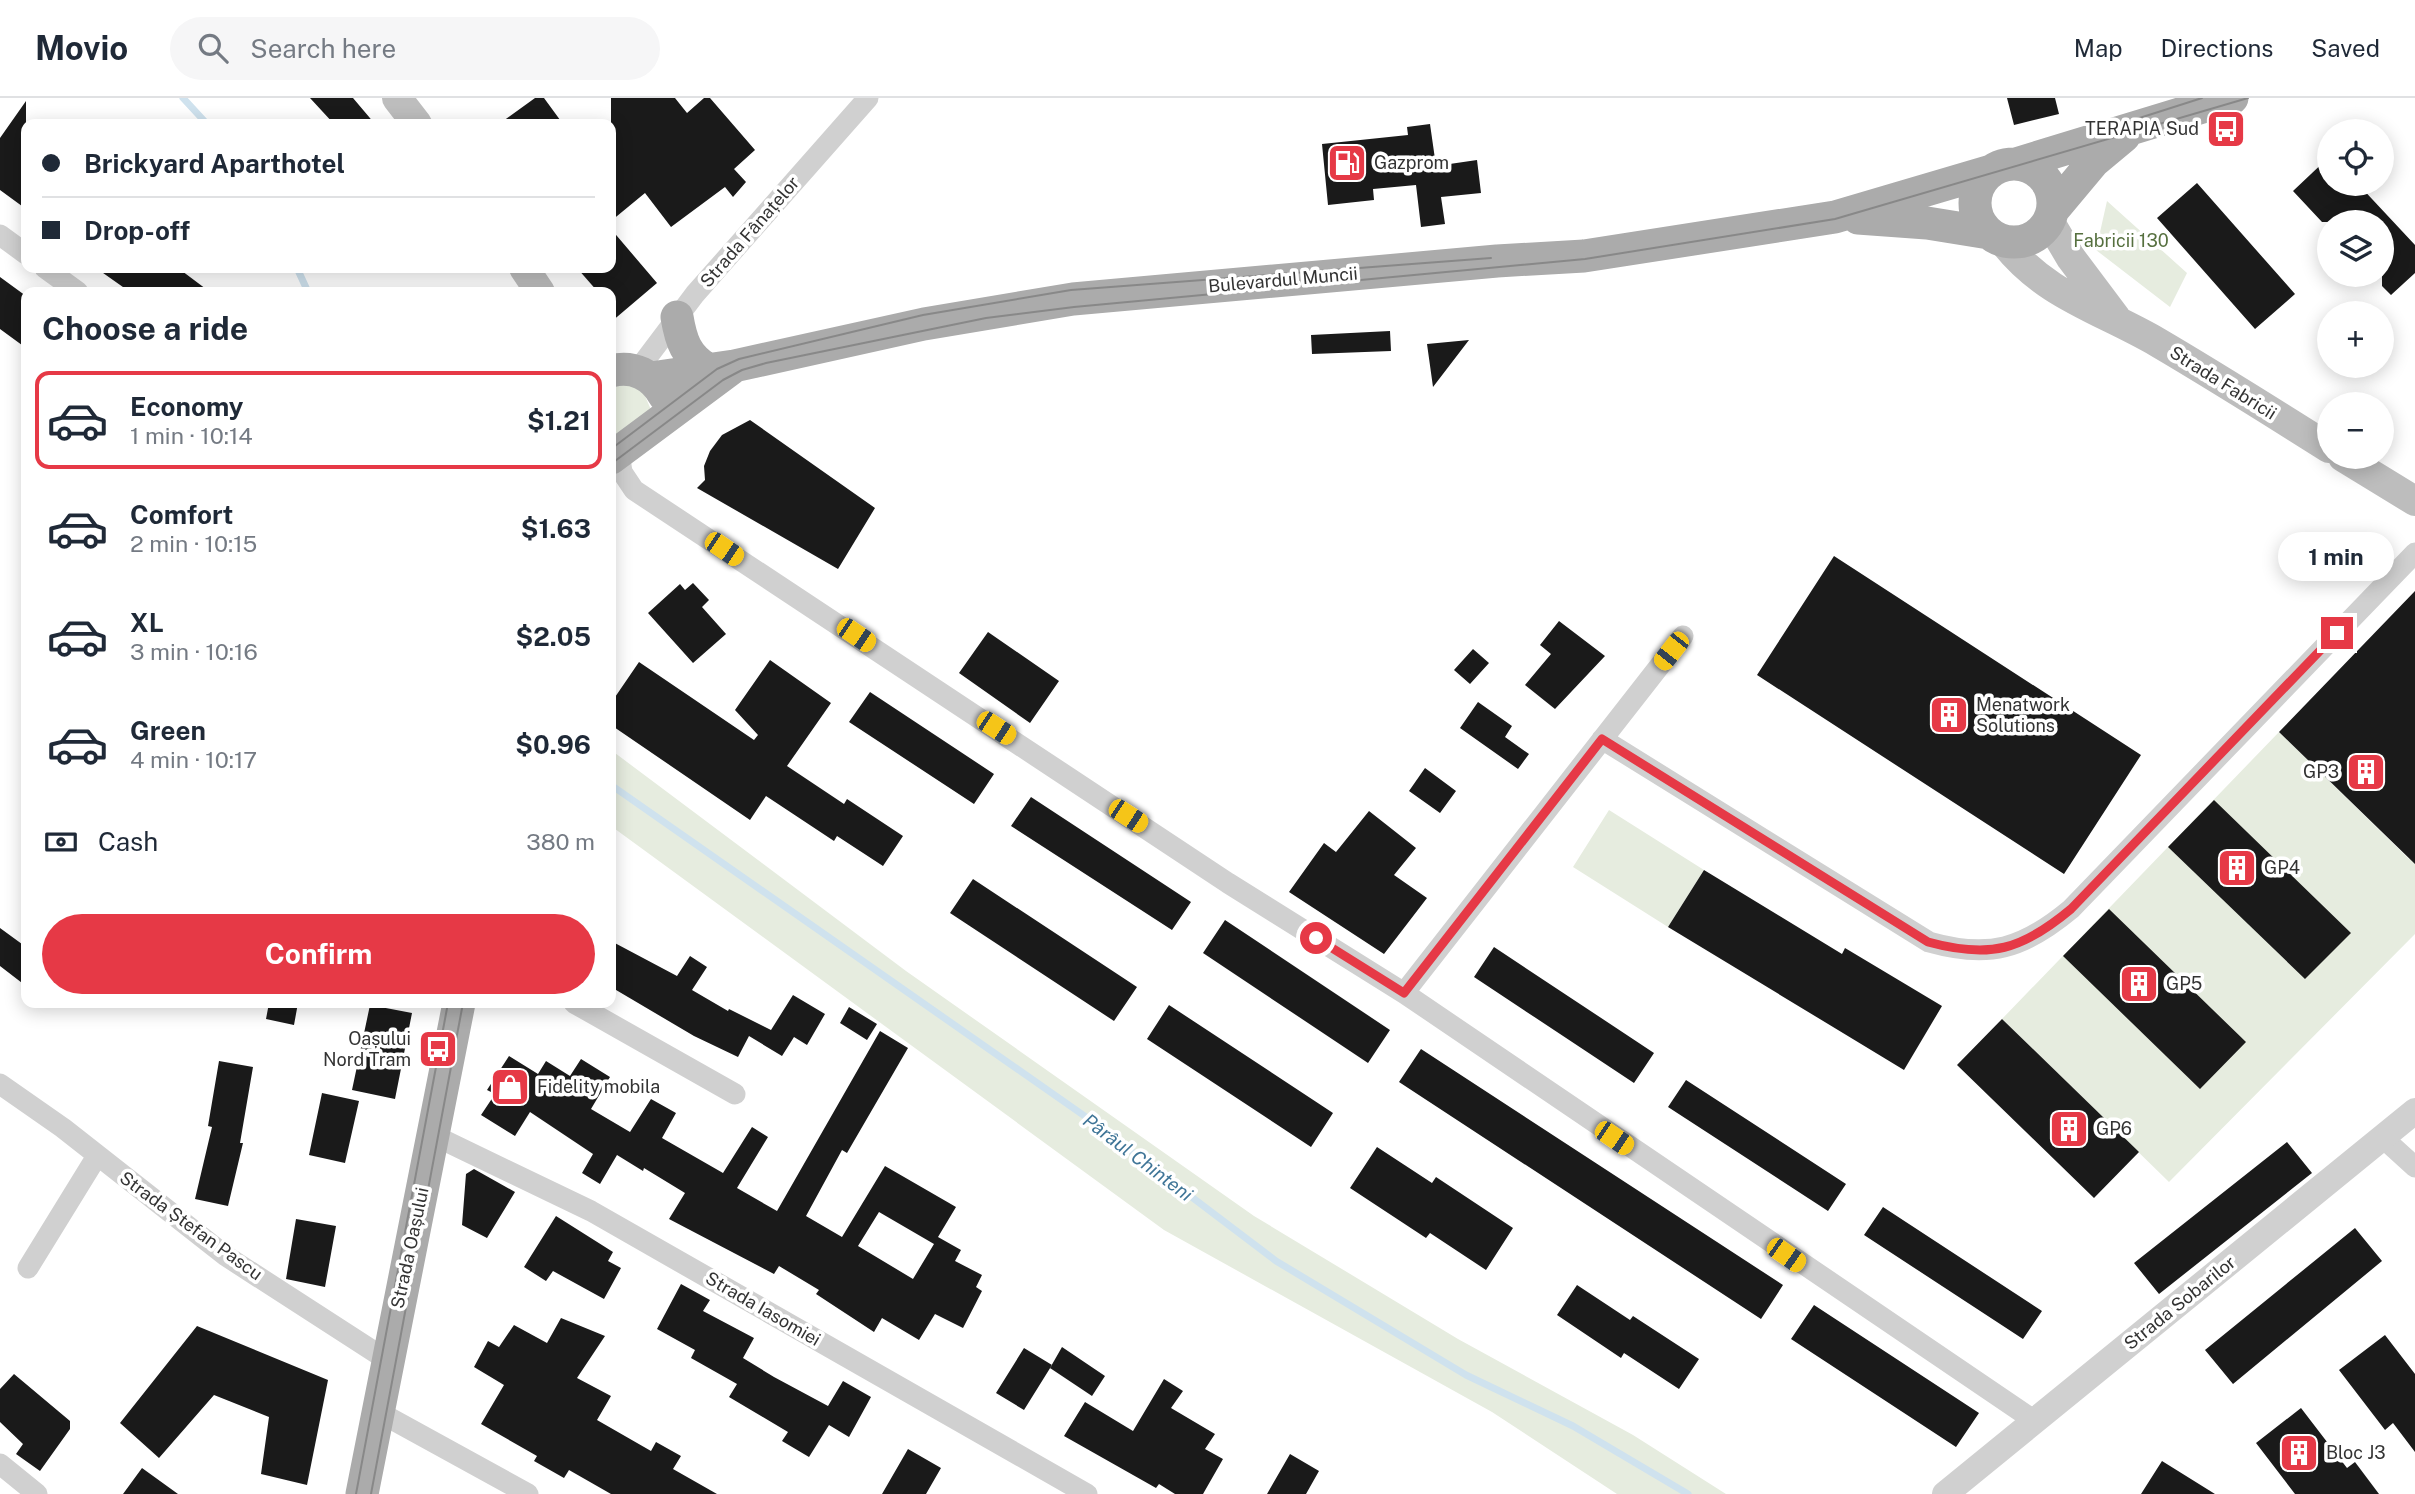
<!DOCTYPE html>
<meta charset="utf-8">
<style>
:root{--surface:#fff;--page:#f6f6f7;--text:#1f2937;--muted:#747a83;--line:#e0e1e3;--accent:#e63946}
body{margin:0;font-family:"Public Sans",sans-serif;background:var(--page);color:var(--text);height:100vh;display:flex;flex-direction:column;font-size:26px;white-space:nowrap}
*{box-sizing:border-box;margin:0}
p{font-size:23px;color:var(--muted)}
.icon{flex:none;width:38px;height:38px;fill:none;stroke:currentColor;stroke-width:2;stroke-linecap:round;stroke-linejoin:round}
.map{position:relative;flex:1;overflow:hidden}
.drawer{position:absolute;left:21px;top:189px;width:595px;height:721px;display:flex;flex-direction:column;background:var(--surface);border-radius:14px;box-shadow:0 4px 18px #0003}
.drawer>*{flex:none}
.guide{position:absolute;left:21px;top:21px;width:595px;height:154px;border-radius:14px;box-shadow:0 4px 18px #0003;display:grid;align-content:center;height:154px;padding:0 21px;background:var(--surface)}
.buttons{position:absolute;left:2317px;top:21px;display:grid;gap:14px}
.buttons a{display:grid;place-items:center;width:77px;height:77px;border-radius:50%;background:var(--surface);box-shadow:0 4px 18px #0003;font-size:35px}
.end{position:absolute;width:32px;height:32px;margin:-16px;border:9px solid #e63946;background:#fff;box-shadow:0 0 0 4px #fff}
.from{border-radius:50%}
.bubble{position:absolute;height:49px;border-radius:24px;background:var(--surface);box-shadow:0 4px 18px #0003;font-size:23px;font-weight:700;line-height:49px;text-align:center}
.car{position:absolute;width:21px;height:42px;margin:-21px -10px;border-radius:9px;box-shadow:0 0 5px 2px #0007;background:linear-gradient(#f5c518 24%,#345 0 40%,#f5c518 0 76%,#345 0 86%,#f5c518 0)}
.guide b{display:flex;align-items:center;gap:24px;height:66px;font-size:26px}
.guide b+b{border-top:2px solid var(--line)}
.guide i{width:18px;height:18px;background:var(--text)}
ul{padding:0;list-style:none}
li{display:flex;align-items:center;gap:21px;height:98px;margin:0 14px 10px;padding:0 7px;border:4px solid transparent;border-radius:14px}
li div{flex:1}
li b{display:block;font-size:26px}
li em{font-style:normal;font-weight:700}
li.selected{border-color:var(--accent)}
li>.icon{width:63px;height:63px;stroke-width:1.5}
h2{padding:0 21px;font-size:32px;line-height:84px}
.pay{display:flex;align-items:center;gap:18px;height:77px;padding:0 21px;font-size:26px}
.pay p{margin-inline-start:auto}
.primary-button{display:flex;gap:14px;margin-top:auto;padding:14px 21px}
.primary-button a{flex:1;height:80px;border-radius:42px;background:var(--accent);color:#fff;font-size:28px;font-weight:700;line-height:80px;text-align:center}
header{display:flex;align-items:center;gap:42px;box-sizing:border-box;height:98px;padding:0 35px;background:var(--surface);border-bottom:2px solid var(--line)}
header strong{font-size:33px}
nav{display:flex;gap:38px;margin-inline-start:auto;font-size:24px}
.search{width:490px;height:63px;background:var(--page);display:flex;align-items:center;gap:18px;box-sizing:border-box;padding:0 24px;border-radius:38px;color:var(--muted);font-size:26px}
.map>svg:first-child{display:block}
.green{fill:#e6ecdf}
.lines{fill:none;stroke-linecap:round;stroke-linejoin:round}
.stream{stroke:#cfe2ee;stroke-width:7}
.building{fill:#1a1a1a;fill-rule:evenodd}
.minor{stroke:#d0d0d0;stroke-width:21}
.tertiary{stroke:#d0d0d0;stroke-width:26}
.secondary{stroke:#bdbdbd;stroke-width:30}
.primary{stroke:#ababab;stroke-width:33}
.tram{stroke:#888;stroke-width:2}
.route{stroke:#e63946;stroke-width:9}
.labels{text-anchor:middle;stroke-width:7;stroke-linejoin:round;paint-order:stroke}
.poi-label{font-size:18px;fill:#333;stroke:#fff;text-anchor:start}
.street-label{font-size:18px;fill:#333;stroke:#fff}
.park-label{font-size:18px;fill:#56703f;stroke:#fff}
.water-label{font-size:19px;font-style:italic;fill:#3f7597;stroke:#fff}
</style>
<header>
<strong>Movio</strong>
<div class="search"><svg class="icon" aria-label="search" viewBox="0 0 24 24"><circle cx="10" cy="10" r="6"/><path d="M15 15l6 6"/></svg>Search here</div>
<nav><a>Map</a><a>Directions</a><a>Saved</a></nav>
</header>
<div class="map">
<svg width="2415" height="1396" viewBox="0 0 2415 1396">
<rect width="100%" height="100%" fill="#fff"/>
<!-- green -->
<path class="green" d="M2107 103 2187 175 2170 209 2096 152Z
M627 286 642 291 652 314 616 340 611 339V290Z
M2279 634 2409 761 2415 755V836L2169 1084 2002 921Z
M611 652 906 873 1254 1118 1458 1241 1633 1337 1726 1396H1617L1492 1314 1164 1132 611 728Z
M1609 712 1704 772 1668 829 1573 769Z"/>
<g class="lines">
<!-- stream -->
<path class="stream" d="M183 0 207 26
M297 170 308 194
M611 687 1086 1019 1276 1163 1466 1277 1573 1328 1688 1396"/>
</g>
<!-- building -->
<path class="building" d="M310 0H353L375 26H334Z
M535 0H544L563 26H499Z
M611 0H675L687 15 704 0H710L755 52 734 71 746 84 733 99 725 89 671 129 645 95 611 123Z
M2007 0H2055L2059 16 2014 27Z
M26 3V111L0 92V40Z
M1430 26 1436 68 1477 62 1481 95 1441 99 1445 126 1421 129 1416 87 1373 91 1374 102 1328 107 1322 46 1408 37 1407 29Z
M2329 59V86H2358L2415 147V175L2391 197 2382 188V124H2322L2293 93Z
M2197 85 2295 196 2255 231 2157 120Z
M611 131 657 185 611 224V194H598L577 170H611Z
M96 170H178L210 194H130Z
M0 179 26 198V250L0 231Z
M1390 233 1391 253 1312 256 1311 237Z
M1469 242 1433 289 1427 246Z
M750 322 875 410 838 471 697 390 705 382 704 368 710 353 722 337Z
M1834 458 2141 657 2064 776 1757 577Z
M693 485 709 502 702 509 726 536 693 565 648 515 680 486 685 492Z
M2415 493V766L2279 634Z
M1559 523 1605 558 1555 611 1525 587 1551 556 1540 547Z
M988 534 1059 583 1030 625 959 575Z
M1473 551 1489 565 1470 586 1454 572Z
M770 562 831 605 787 668 844 706 847 701 903 738 883 768 837 738 834 743 766 698 750 722 611 627V605L639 564 754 642 758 637 735 612Z
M870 594 994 676 974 706 849 624Z
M1478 604 1512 628 1505 639 1529 656 1518 671 1460 630Z
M1425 670 1456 693 1440 715 1409 693Z
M1031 699 1191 804 1172 832 1011 728Z
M2214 702 2351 835 2305 881 2168 749Z
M1369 713 1416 750 1394 777 1427 800 1384 856 1289 794 1324 745 1336 754Z
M1704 772 1842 856 1845 850 1942 908 1904 972 1668 829Z
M973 781 1137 889 1114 923 950 815Z
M2109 811 2246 944 2200 991 2063 858Z
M1225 822 1390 932 1368 965 1203 855Z
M0 830 26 849V888L0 868Z
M611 843 677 878 690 858 707 869 692 892 728 913 729 911 771 932 793 897 825 916 807 947 794 939 782 958 749 938 738 959 694 938 611 889Z
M1494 849 1654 955 1634 985 1474 879Z
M269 905H298L294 927 266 921Z
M370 907 412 915 395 1001 352 992Z
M1169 907 1333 1015 1311 1049 1147 941Z
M849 909 877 926 867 942 840 925Z
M2002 921 2139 1054 2094 1100 1957 967Z
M880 933 908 950 847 1055 842 1052 806 1118 842 1139 885 1068 956 1109 938 1139 961 1152 955 1163 982 1177 976 1189 982 1193 963 1230 935 1216 919 1242 882 1220 874 1234 816 1196 819 1192 779 1168 774 1176 669 1121 685 1095 644 1070 643 1073 617 1057 600 1086 582 1075 593 1056 530 1014 515 1038 481 1017 495 996 487 992 509 958 538 976 546 963 570 978 581 961 610 979 591 1011 630 1034 651 1001 676 1015 662 1040 723 1075 752 1029 768 1039 737 1090 777 1113ZM879 1114 934 1146 913 1181 858 1148Z
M1421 951 1783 1187 1761 1221 1399 984Z
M219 963 253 969 240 1045H243L228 1108 195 1101 212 1029 208 1028Z
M1686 982 1846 1086 1828 1113 1668 1009Z
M322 995 359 1003 345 1065 309 1057Z
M2287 1044 2312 1075 2159 1196 2134 1165Z
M1377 1049 1432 1085 1436 1079 1513 1130 1486 1172 1430 1135 1426 1140 1350 1090Z
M474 1071 515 1094 487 1140 462 1127 466 1076Z
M1883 1109 2042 1213 2023 1241 1864 1137Z
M556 1118 613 1154 608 1163 621 1170 604 1201 553 1173 546 1183 524 1169Z
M296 1121 336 1128 325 1189 286 1181Z
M2355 1130 2382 1163 2233 1286 2205 1252Z
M681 1186 710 1202 703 1213 754 1240 743 1260 774 1279 828 1308 843 1283 871 1299 849 1339 829 1327 809 1359 782 1343 788 1334 729 1299 737 1286 691 1260 695 1252 657 1231Z
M1577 1187 1630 1222 1633 1218 1699 1261 1679 1291 1624 1255 1621 1260 1557 1217Z
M1814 1207 1979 1315 1956 1349 1791 1241Z
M561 1220 605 1238 577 1280 611 1298 597 1322 651 1353 656 1344 681 1358 673 1371 717 1396H611L569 1372 564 1380 534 1363 537 1358 481 1326 504 1287 474 1269 488 1243 499 1249 514 1227 547 1245Z
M197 1228 328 1282 307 1387 261 1376 269 1319 214 1297 159 1360 120 1325Z
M2385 1237 2415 1276V1354L2393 1325 2385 1332 2339 1272Z
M1062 1249 1105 1278 1092 1298 1050 1270Z
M1024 1250 1052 1267 1024 1312 996 1295Z
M14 1276 70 1323V1331L40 1373 16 1356 23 1346 0 1324V1291Z
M1164 1281 1183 1293 1171 1310 1215 1336 1205 1351 1223 1361 1203 1396H1175L1159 1386 1156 1390 1064 1338 1085 1304 1133 1333Z
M2301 1310 2347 1370 2355 1364 2379 1396H2295L2256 1345Z
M908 1351 941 1370 926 1396H882Z
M1290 1356 1319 1373 1306 1396H1267Z
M2162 1363 2215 1396H2141Z
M142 1370 178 1396H123Z"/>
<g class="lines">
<!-- minor -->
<path class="minor" d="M0 137 26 156
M45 170 78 194
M637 273 695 196 868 0
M619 354 622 374 634 392 1228 785 1404 895 2035 1323
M1602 641 1929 844C1989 861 2023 851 2071 811L2415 455
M1404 895 1683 538
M574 905 735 996
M0 986 63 1030 226 1158 387 1262
M433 1037 591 1113 1087 1396
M2382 1039 2415 1069
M28 1170 97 1058
M377 1313 528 1396
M0 1366 37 1396"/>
<!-- tertiary -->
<path class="tertiary" d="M1945 1396 2415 1013"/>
<!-- secondary -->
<path class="secondary" d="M397 0 417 26
M2049 123 2071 160 2116 220
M2003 143C2044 197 2100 211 2157 244 2215 278 2272 314 2329 350
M524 170 540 194
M2343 359 2415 403"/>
<!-- primary -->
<path class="primary" d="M2016 66 2232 0
M1975 105a39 39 0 1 1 78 0a39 39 0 1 1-78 0Z
M2053 112 2094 63 2124 38
M1858 120 1927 125 1989 135
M677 219C681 243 686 258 707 271
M611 273C633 267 653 277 664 297
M651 280 734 268 924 226 1073 201 1497 163 1584 158 1835 119 1991 73
M611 360 732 270
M362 1396 459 905"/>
<!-- tram -->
<path class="tram" d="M2105 31 2202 0
M611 351 717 271 739 261 923 217 1071 192 1491 160
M611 366 723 282 742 272 766 265 986 220 1074 209 1585 161 1835 121 2248 0
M356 1396 448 905
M371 1396 463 905"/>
</g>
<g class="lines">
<!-- route -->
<path class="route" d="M1316 840 1404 895 1602 641 1928 844C1990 861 2022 852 2071 811L2337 535"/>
</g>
<!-- icons -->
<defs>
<g id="bus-square" transform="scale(2.0125)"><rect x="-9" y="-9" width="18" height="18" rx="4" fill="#e63946" stroke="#fff"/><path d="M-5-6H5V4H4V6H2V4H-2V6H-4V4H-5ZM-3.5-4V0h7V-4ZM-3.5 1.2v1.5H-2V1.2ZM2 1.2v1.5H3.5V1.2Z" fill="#fff"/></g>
<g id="fuel-square" transform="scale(2.0125)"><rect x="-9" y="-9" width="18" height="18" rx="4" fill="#e63946" stroke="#fff"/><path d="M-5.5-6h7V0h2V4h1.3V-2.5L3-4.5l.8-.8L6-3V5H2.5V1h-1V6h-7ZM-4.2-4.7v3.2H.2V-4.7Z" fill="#fff"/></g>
<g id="building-square" transform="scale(2.0125)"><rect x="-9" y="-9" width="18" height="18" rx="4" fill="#e63946" stroke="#fff"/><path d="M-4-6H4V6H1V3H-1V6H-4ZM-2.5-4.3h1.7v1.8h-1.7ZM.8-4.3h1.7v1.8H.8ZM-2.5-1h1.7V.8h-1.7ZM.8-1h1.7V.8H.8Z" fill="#fff"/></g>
<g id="shop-square" transform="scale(2.0125)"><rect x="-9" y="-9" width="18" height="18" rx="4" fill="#e63946" stroke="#fff"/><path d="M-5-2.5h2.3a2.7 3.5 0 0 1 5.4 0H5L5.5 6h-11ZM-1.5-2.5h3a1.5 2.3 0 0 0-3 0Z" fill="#fff"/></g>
</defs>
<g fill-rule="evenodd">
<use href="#bus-square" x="2226" y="31"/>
<use href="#fuel-square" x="1347" y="65"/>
<use href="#building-square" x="1949" y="617"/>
<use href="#building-square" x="2366" y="674"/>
<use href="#building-square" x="2237" y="770"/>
<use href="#building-square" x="2139" y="886"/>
<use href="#bus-square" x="438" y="951"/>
<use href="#shop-square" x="510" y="989"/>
<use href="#building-square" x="2069" y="1031"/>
<use href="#building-square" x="2299" y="1355"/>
</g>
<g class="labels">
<!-- poi labels -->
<g class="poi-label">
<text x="2199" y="37" text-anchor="end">TERAPIA Sud</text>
<text x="1374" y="71">Gazprom</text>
<text x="1976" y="613">Menatwork<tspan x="1976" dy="21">Solutions</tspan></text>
<text x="2339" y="680" text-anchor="end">GP3</text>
<text x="2264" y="776">GP4</text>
<text x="2166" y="892">GP5</text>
<text x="411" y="947" text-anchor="end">Oașului<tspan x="411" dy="21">Nord Tram</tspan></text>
<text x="537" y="995">Fidelity mobila</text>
<text x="2096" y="1037">GP6</text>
<text x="2326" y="1361">Bloc J3</text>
</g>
<!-- street labels -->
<g class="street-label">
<text transform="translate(750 134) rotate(-49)" y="6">Strada Fânațelor</text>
<text transform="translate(1283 182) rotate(-5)" y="6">Bulevardul Muncii</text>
<text transform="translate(2223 285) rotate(32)" y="6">Strada Fabricii</text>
<text transform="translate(191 1128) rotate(36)" y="6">Strada Ștefan Pascu</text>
<text transform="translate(410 1150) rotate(-78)" y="6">Strada Oașului</text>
<text transform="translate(2180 1205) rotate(-39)" y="6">Strada Sobarilor</text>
<text transform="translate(763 1211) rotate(30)" y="6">Strada Iasomiei</text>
</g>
<!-- park labels -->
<g class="park-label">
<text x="2121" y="149">Fabricii 130</text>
</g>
<!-- water labels -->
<g class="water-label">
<text transform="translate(1138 1059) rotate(37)" y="7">Pârâul Chinteni</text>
</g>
</g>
</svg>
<div class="buttons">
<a><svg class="icon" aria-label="locate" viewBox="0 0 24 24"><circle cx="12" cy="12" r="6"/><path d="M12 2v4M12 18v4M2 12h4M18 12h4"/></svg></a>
<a><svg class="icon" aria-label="layers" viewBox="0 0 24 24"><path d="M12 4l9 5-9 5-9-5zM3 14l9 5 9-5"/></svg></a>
<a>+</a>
<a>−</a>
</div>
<i class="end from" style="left:1316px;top:840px"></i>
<i class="end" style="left:2337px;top:535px"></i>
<div class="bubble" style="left:2278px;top:434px;width:116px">1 min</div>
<i class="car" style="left:724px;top:451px;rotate:124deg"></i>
<i class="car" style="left:856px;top:537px;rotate:124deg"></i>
<i class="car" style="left:1671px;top:553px;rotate:218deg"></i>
<i class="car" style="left:996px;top:630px;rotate:123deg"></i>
<i class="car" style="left:1128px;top:718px;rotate:123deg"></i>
<i class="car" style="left:1614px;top:1040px;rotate:124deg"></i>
<i class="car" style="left:1786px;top:1157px;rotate:125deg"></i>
<div class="guide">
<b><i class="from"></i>Brickyard Aparthotel</b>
<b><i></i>Drop-off</b>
</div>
<section class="drawer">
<h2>Choose a ride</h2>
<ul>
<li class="selected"><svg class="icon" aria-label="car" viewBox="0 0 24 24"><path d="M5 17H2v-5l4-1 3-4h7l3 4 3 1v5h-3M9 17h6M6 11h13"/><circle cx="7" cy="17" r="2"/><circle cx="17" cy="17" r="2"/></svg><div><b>Economy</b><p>1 min · 10:14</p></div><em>$1.21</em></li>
<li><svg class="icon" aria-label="car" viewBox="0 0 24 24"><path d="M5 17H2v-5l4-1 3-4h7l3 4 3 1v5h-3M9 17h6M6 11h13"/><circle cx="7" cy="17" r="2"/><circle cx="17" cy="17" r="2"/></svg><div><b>Comfort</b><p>2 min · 10:15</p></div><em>$1.63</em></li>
<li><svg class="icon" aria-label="car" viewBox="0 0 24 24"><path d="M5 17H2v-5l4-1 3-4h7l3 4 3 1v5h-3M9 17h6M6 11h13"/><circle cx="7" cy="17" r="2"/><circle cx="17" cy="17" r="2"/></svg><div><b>XL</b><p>3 min · 10:16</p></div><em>$2.05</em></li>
<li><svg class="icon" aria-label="car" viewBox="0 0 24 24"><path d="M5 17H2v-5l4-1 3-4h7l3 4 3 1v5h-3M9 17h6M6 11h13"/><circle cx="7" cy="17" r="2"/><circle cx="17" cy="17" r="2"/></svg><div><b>Green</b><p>4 min · 10:17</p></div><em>$0.96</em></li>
</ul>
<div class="pay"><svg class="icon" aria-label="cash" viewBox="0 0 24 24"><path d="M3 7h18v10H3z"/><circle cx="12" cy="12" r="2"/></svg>Cash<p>380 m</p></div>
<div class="primary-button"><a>Confirm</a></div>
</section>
</div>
